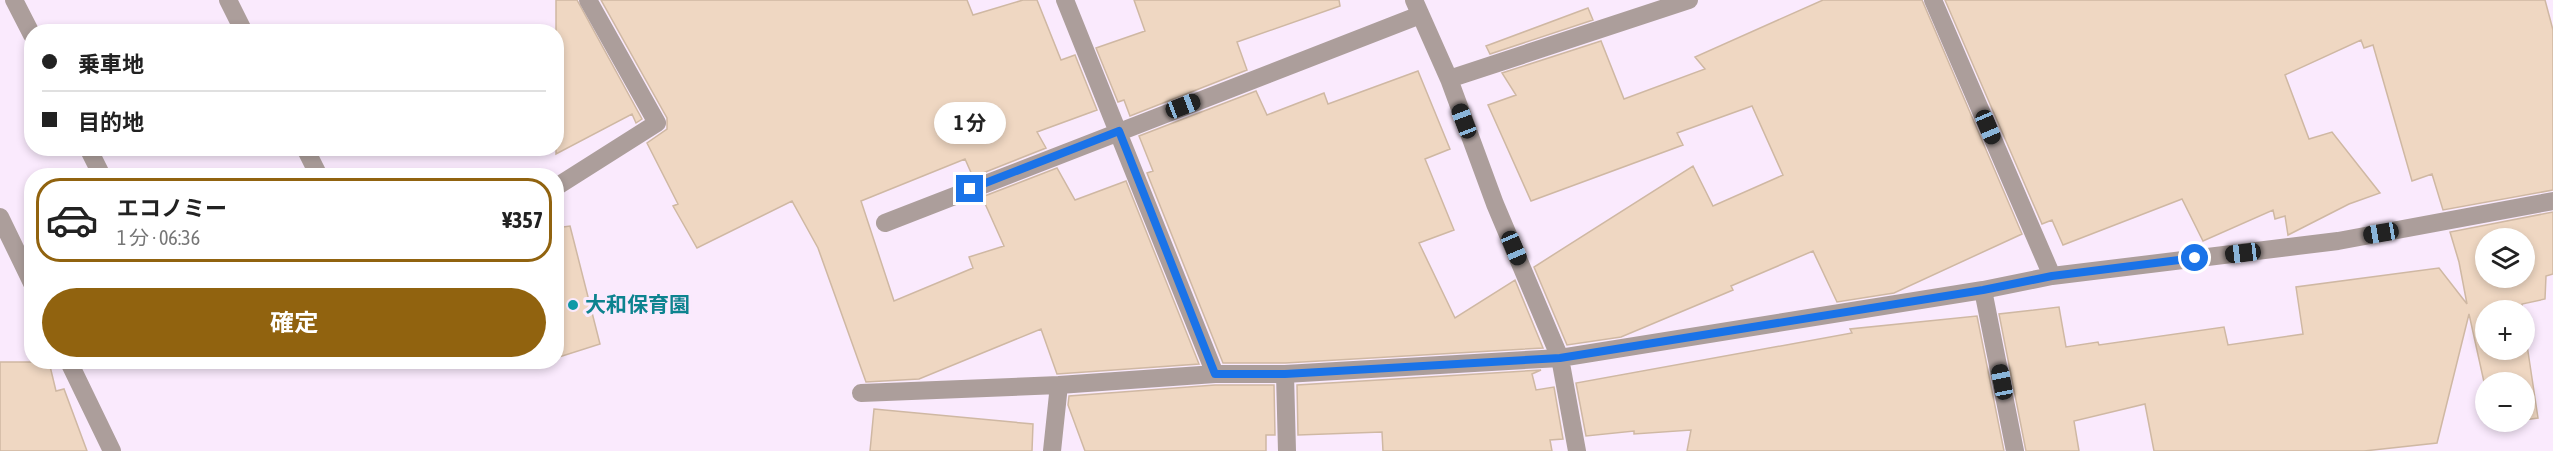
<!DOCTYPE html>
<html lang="ja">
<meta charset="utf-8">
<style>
:root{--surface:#fff;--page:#f6f6f6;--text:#222;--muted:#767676;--line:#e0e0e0;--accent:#91630f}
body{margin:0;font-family:"Asap Condensed","Noto Sans JP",sans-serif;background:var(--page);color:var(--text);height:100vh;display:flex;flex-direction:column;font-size:22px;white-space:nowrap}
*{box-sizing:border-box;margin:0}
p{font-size:20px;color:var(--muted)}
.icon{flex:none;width:33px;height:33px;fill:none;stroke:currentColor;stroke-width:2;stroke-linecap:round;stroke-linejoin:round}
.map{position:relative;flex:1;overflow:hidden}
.drawer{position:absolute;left:24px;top:168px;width:540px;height:201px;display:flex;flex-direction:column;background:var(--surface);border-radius:24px;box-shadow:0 3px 9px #0003}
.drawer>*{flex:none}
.banner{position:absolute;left:24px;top:24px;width:540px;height:132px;border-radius:24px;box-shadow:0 3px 9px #0003;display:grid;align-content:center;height:132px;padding:0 18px;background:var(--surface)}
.fabs{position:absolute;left:2475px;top:228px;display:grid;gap:12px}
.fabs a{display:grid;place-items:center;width:60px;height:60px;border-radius:50%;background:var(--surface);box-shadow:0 3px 9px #0003;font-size:30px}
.end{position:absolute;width:27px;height:27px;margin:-14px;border:8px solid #1a73e8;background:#fff;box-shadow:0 0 0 3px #fff}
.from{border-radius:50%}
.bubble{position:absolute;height:42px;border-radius:21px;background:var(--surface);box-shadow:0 3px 9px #0003;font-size:20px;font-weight:700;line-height:42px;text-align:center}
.car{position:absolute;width:18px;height:36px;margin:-18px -9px;border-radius:8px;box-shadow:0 0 4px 2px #0007;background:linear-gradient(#222 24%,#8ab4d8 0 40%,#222 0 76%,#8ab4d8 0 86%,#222 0)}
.banner b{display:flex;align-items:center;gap:21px;height:57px;font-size:22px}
.banner b+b{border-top:2px solid var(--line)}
.banner i{width:15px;height:15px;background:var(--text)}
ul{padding:10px 0 0;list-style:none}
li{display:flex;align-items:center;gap:18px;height:84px;margin:0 12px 9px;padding:0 6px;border:3px solid transparent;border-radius:24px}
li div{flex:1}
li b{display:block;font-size:22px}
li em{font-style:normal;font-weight:700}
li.active{border-color:var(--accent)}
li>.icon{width:54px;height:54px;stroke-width:1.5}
.button{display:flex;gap:12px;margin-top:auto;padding:12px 18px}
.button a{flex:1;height:69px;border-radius:36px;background:var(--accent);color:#fff;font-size:24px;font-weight:700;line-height:69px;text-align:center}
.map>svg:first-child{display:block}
.building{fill:#efd7c2;stroke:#cfb8a3;stroke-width:1.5;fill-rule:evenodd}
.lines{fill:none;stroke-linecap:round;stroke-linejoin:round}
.service{stroke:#ac9e9b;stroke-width:18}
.minor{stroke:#ac9e9b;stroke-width:18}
.route{stroke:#1a73e8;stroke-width:8}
.culture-dot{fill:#0f9aa8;stroke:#faeafd;stroke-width:2}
.labels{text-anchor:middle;stroke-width:6;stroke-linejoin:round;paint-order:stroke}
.culture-label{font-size:21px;font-weight:bold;fill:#0d838f;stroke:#faeafd;text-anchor:start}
</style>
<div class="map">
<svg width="2553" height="451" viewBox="0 0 2553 451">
<rect width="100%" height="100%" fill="#faeafd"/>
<!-- building -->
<path class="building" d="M556 0H577L642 119 636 123 632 114 556 154Z
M601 0H967L973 15 1023 0H1037L1061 60 1075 55 1097 110 1037 132 1046 148 973 177 965 159 861 201 894 301 973 268 969 257 1004 246 982 197 1057 168 1075 200 1126 181 1199 364 1057 374 1041 329 919 379 866 382 818 248 792 201 697 248 673 206 678 204 647 143 667 129V118Z
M1134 0H1339L1340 6 1237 42 1247 70 1130 116 1124 100 1118 102 1096 48 1145 31Z
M1823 0H1922L2022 234 1894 293 1837 302 1813 251 1731 286 1733 290 1621 337 1567 345 1534 267 1693 166 1713 206 1783 175 1752 106 1677 133 1683 145 1531 201 1488 105 1516 95 1502 73 1601 41 1624 99 1705 69 1695 57Z
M1945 0H2545L2553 30V190L2443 210 2432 174 2412 181 2373 45 2364 48 2361 40 2285 75 2309 139 2332 132 2380 193 2349 204 2288 235 2285 216 2275 219 2273 210 2203 241 2182 199 2063 245 2052 220 2042 224Z
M1588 8 1593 20 1490 54 1486 46Z
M1418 71 1450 149 1425 159 1454 230 1419 243 1455 318 1515 280 1543 348 1285 363H1223L1147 173 1153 171 1139 136 1256 91 1267 115 1324 93 1328 104Z
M2553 212V274L2546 276 2545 299 2522 304V310H2486V350H2524V325L2538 418 2524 420V382H2486V391L2469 314 2437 443 2364 451H2154L2145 404 2074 421 2079 451H2026L1999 314 2059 307 2066 347 2098 342 2099 345 2224 327 2228 345 2303 334 2296 287 2439 268 2467 304 2459 262 2450 232ZM2486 238H2524V278H2486Z
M570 226 600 344 556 358V228Z
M1977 316 2004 451H1687L1691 430 1634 434V431L1586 436 1576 383 1852 333 1850 329Z
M0 362H49L56 391 64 389 87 451H0Z
M1541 370 1532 374 1536 390 1554 387 1563 439 1550 440 1552 451H1383L1382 432 1298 435 1297 385Z
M1215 385H1274L1275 435H1266V451H1085L1068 405 1069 396Z
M874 409 1033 424 1032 451H870Z"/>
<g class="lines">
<!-- service -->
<path class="service" d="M14 0 32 35
M88 148 102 176"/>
<!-- minor -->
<path class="minor" d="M228 0 244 32
M1065 0 1215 374
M1414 0 1449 79 1495 204 1560 358 1577 451
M1933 0 2052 276
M1449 79 1689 0
M305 148 319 176
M556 187 657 123 588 0
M0 217 32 283
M885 223 1420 15
M1983 290 2015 451
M69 362 112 451
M1285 374 1287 451
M861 393 1059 385
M1052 451 1059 385 1215 374H1285L1560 358 1983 290 2052 276 2338 241 2553 201"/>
</g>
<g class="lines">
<!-- route -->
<path class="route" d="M970 189 1119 131 1215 374H1285L1560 358 1983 290 2052 276 2195 258"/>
</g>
<!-- markers -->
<circle class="culture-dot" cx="573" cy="305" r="6"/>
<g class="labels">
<!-- culture labels -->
<g class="culture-label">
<text x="585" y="312">大和保育園</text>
</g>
</g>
</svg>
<div class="fabs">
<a><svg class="icon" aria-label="layers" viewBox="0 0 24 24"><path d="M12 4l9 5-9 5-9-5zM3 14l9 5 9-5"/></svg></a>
<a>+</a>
<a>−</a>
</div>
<i class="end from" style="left:2195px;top:258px"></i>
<i class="end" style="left:970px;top:189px"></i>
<div class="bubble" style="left:934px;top:102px;width:72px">1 分</div>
<i class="car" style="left:1183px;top:106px;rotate:69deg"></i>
<i class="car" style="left:1464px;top:121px;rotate:339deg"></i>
<i class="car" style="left:1988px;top:127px;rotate:157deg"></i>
<i class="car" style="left:2381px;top:233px;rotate:260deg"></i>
<i class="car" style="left:1514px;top:248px;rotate:157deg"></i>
<i class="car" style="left:2243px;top:253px;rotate:263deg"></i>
<i class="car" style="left:2002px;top:382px;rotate:349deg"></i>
<div class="banner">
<b><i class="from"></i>乗車地</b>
<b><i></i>目的地</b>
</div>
<section class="drawer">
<ul>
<li class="active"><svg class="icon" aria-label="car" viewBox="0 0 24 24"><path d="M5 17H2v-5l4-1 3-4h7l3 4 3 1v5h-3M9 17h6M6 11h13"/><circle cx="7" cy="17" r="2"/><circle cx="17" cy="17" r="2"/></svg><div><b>エコノミー</b><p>1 分 · 06:36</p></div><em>¥357</em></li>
</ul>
<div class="button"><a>確定</a></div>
</section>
</div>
